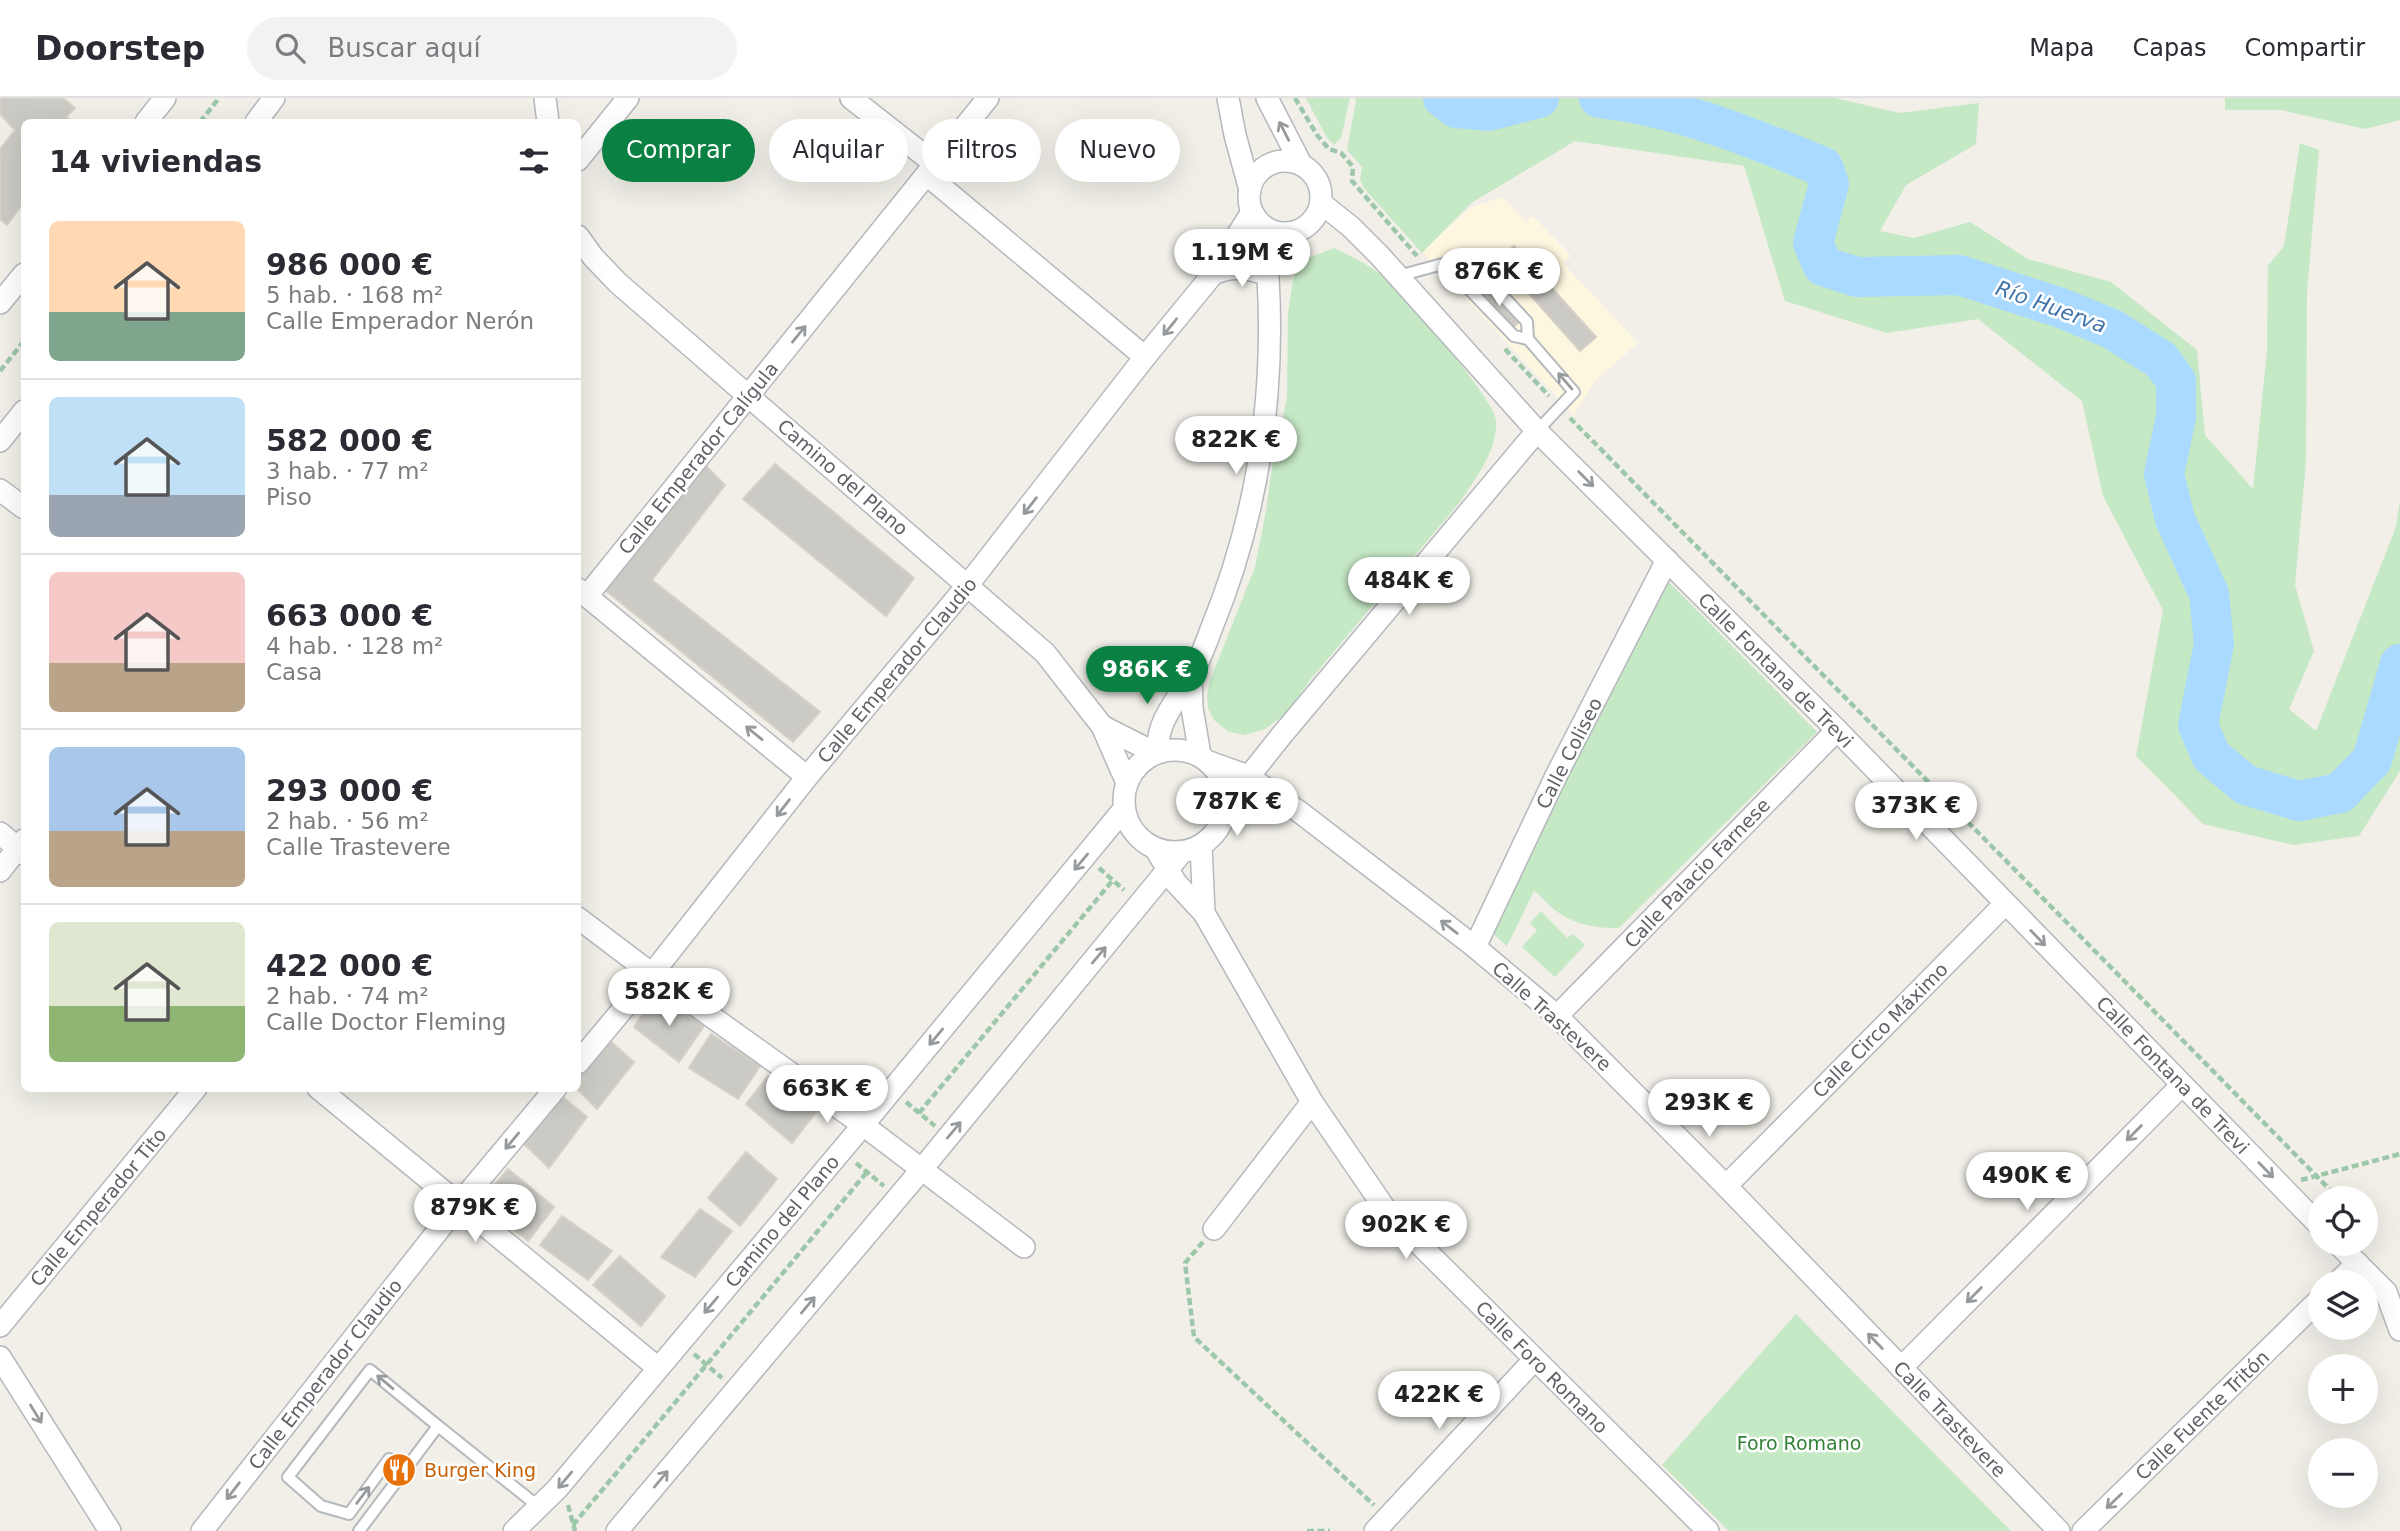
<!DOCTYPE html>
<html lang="es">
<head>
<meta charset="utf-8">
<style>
	body { margin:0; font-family:"DejaVu Sans",sans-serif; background:#f2f2f3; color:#2b2b33; height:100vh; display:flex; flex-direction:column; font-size:26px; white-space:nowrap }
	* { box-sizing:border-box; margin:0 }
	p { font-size:23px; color:#7c7c81 }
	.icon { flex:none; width:38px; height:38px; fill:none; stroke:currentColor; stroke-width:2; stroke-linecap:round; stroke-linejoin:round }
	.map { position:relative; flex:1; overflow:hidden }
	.sheet { position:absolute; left:21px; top:21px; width:560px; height:973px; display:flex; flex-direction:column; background:#fff; border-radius:10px; box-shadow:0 7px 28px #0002 }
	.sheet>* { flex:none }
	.banner { position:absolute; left:602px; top:21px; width:665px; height:63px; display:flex; gap:14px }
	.tools { position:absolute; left:2308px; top:1088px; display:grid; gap:14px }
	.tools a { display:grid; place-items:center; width:70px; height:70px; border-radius:50%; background:#fff; box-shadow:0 7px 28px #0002; font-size:35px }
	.price { position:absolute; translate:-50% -60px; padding:0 16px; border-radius:24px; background:#fff; color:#222; font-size:23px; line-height:46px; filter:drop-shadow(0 2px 4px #0008) }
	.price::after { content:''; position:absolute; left:50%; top:42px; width:21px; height:16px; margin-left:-10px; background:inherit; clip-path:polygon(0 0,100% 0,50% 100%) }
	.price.selected { background:#0b8043; color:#fff }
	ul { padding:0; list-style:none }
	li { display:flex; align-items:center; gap:21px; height:175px; padding:0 28px }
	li+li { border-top:2px solid #e1e1e2 }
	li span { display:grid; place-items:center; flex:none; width:196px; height:140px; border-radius:10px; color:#555 }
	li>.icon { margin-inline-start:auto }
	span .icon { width:84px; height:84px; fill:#fffc; stroke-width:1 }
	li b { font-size:30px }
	h2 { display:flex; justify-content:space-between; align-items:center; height:84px; padding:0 28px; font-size:30px }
	.tag { padding:0 24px; border-radius:32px; background:#fff; box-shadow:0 7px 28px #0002; font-size:24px; line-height:63px }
	.tag.selected { background:#0b8043; color:#fff }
	header { display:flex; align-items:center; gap:42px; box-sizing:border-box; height:98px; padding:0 35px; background:#fff; border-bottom:2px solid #e1e1e2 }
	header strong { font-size:33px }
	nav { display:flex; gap:38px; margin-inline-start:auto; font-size:24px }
	.search { width:490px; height:63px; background:#f2f2f3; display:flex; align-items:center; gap:18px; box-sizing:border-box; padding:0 24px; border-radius:38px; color:#7c7c81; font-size:26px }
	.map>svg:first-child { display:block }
	.commercial { fill:#fef7e0 }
	.green { fill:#c5e8c5 }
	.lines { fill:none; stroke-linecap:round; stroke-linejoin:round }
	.river { stroke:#aadaff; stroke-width:40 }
	.building { fill:#cccac5; stroke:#d6d1c6; stroke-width:2 }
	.lane-casing { stroke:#b5b8bc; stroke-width:14 }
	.street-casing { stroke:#b5b8bc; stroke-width:24 }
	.path { stroke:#9cc7a9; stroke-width:4.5; stroke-dasharray:7 3.5; stroke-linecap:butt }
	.lane { stroke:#fff; stroke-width:10 }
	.street { stroke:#fff; stroke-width:21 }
	.oneway { stroke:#979a9d }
	.labels { text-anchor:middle; stroke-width:5; stroke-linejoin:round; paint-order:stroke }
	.street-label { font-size:19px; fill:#5f6368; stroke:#fff }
	.park-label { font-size:19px; fill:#348238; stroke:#fff }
	.food-label { font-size:19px; fill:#c56008; stroke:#fff; text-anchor:start }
	.water-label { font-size:21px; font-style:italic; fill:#4174aa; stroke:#fff }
</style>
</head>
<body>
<header>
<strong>Doorstep</strong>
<div class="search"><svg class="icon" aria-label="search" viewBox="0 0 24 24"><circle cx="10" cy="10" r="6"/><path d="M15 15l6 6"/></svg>Buscar aquí</div>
<nav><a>Mapa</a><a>Capas</a><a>Compartir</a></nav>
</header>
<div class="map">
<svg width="2400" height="1433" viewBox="0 0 2400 1433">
	<rect width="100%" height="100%" fill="#f1efe8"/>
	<path class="commercial" d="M1503,99L1526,124L1533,118L1571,158L1563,165L1638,245L1596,282L1574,317L1422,153L1471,109Z"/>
	<g class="green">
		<path d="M1306,0H1350L1341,40L1334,47L1327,40Z"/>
		<path d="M1355,0H1835L1899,15L1979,5L1976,46L1906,87L1880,133L1914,140L1970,124L2028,161L2111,184L2197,252L2205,337L2253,391L2267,253L2268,168L2284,148L2300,45L2319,52L2307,195L2306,363L2295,487L2314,553L2289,611L2316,633L2396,429L2400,402V673L2359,738L2293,747L2203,726L2136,658L2163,512L2103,398L2082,303L1978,221L1887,235L1785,203L1744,68L1575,43L1471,105L1422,155L1363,89L1360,81L1362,69L1347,52L1356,3Z"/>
		<path d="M2225,0H2400V22L2365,31L2281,12H2225Z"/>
		<path d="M1334,150C1352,158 1374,170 1389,183C1408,201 1494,301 1496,322C1498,352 1476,380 1460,404L1310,582L1287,615L1265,631L1244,637L1229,634L1214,622L1208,610L1207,598L1209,585L1255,469L1266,413L1272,370L1287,300L1288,215L1293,182L1300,163Z"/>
		<path d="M1662,477L1817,634L1619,830C1598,831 1572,826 1555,812C1547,806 1542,798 1534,793L1507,848L1486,829Z"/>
		<path d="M1541,813L1567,840L1573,836L1585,847L1555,879L1522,849L1537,832L1530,825Z"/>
		<path d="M1796,1216L2011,1433H1729L1662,1367Z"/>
	</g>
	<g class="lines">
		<g class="river">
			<path d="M1443,0L1456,10L1489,13L1539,0"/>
			<path d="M1599,0C1678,9 1751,39 1823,69L1829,86L1813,145L1823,168L1857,179L1959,177L2061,210L2112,231L2161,262L2176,283V319L2164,376L2175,421L2209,496L2214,546L2198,627L2211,658L2246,687L2299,703L2340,695L2372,662L2400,566"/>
		</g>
	</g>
	<g class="building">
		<path d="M0,0H63L75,10L66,19L72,24H24V104L7,127L0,121V51L15,32L0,16Z"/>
		<path d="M1514,148L1596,239L1580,253L1499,162Z"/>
		<path d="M1493,184L1525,218L1506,236L1474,203Z"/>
		<path d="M703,365L725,387L652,482L820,614L793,644L604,491Z"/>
		<path d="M775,366L914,480L886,518L743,401Z"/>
		<path d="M656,897L704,928L679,964L634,929Z"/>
		<path d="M711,936L760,968L738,1001L689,970Z"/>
		<path d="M608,941L634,964L597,1011L576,990L578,978Z"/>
		<path d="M768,978L817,1013L792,1045L746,1006Z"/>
		<path d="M559,996L587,1019L549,1070L522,1044Z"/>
		<path d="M746,1054L777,1081L740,1128L708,1100Z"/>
		<path d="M508,1071L554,1109L528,1143L480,1104Z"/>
		<path d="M700,1111L732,1133L695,1179L661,1159Z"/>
		<path d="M562,1118L612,1153L588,1182L540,1147Z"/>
		<path d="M620,1158L665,1198L641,1228L593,1187Z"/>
	</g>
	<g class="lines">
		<g class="lane-casing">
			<g id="lane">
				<path d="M1439,167L1464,186L1514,238L1528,241"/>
				<path d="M1398,178L1454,163L1478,171L1527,224L1528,241L1574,294L1537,333"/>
				<path d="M409,1366L389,1361L349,1416L321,1408L288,1379L370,1272L438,1328"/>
				<path d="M359,1433L438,1328L539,1409"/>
			</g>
		</g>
		<g class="street-casing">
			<g id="street">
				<path d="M545,0L548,24"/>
				<path d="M851,0L935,66"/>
				<path d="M1228,0L1235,37L1250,92"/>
				<path d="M1267,0L1301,66"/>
				<path d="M146,24L165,0"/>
				<path d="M256,24L274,0"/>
				<path d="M578,62L628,0"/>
				<circle cx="1285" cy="99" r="36"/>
				<path d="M927,77L1145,259"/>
				<path d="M1321,105L1351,129L1380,158L1537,333L1837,632L2320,1128"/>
				<path d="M578,138L593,159L618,185L1045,555L1102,628L1127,685"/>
				<path d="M1213,176C1232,167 1249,170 1268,177"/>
				<path d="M0,205L24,176"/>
				<path d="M0,343L24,313"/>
				<path d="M0,392L24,410"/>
				<path d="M578,491L807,679"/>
				<path d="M587,498L988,0"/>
				<path d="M1191,578L1192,610L1200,657"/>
				<path d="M1102,628L1155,655"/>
				<circle cx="1175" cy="703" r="51"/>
				<path d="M1158,654C1156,623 1177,603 1191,578C1200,562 1206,545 1212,529C1258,417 1275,300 1268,179C1267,159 1259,137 1254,117"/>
				<path d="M1209,664L1248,678L1301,715L1475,849L1557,918L1726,1088L2059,1433"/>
				<path d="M1227,706L1281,638L1537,333"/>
				<path d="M0,735L24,756"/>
				<path d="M1201,747L1204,815"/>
				<path d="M1155,750L1176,785L1204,815L1312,1004L1388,1115L1708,1433"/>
				<path d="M0,773L24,742"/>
				<path d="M578,820L652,876L863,1027L1024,1149"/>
				<path d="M1475,849L1556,678L1667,462"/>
				<path d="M1557,918L1837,632"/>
				<path d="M578,965L652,876L807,679L967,488L1145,259L1213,176L1252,114"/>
				<path d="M318,990L658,1270"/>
				<path d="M1726,1088L2005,806"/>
				<path d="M1214,1131L1312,1004"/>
				<path d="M2338,1146L2386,1194L2400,1232"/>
				<path d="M2337,1185L2357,1165"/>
				<path d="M0,1228L196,990"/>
				<path d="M0,1259L110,1433"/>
				<path d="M1901,1270L2182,987"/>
				<path d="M202,1433L459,1106L556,990"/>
				<path d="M514,1433L557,1391L863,1027L1124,711"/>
				<path d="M617,1433L922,1071L1182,754"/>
				<path d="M1375,1433L1534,1262"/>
				<path d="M2083,1433L2320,1201"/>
			</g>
		</g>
		<g class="path">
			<path d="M1295,0L1317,37L1329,51L1341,55L1353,69L1352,83L1417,158"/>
			<path d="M200,24L219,0"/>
			<path d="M1505,251L1549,298"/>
			<path d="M0,273L24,243"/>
			<path d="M1570,320L2339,1101"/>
			<path d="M1099,770L1124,792"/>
			<path d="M906,1004L935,1028"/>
			<path d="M919,1015L1113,782"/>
			<path d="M856,1065L884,1088"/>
			<path d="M2301,1082L2400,1056"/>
			<path d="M1203,1144L1185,1165L1194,1239L1374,1407"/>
			<path d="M694,1256L722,1280"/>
			<path d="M568,1407L575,1433"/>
			<path d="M573,1427L867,1074"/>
			<path d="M1307,1433H1330"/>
		</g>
		<use href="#lane" class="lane"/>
		<use href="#street" class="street"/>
	</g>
	<defs><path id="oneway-shaft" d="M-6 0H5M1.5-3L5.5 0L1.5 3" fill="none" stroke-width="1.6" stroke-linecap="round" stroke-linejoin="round" transform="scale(1.75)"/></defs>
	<g class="oneway">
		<use href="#oneway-shaft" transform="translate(1284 33) rotate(-117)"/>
		<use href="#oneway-shaft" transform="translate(1170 229) rotate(129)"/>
		<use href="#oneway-shaft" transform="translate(799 236) rotate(-51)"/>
		<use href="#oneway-shaft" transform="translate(1565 283) rotate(-131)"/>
		<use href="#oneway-shaft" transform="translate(1586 381) rotate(45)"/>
		<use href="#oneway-shaft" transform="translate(1030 408) rotate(128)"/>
		<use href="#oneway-shaft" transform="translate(754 635) rotate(-141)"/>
		<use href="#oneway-shaft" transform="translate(783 710) rotate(128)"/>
		<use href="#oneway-shaft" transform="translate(1081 764) rotate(130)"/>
		<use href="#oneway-shaft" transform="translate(1449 829) rotate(-142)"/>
		<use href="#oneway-shaft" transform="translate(2038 840) rotate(46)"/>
		<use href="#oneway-shaft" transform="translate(1099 857) rotate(-50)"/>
		<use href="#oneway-shaft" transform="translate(936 939) rotate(130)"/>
		<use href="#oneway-shaft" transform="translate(954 1032) rotate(-50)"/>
		<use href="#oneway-shaft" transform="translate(2134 1035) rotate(135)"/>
		<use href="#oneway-shaft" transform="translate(512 1043) rotate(130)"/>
		<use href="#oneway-shaft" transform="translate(2266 1072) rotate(46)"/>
		<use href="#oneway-shaft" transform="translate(1974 1197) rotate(135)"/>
		<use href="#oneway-shaft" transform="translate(711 1207) rotate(130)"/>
		<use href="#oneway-shaft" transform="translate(808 1207) rotate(-50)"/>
		<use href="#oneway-shaft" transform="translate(1875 1243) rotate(-134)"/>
		<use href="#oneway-shaft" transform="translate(385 1284) rotate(-140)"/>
		<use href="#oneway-shaft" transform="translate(36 1316) rotate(58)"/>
		<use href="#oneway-shaft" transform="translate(661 1381) rotate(-50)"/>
		<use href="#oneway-shaft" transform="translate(565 1382) rotate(130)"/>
		<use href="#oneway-shaft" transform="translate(233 1393) rotate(128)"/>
		<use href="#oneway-shaft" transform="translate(363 1397) rotate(-53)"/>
		<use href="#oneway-shaft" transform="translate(2114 1403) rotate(136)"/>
	</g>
	<defs>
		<g id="restaurant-disc" transform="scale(1.75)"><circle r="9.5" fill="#e8710a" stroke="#fff"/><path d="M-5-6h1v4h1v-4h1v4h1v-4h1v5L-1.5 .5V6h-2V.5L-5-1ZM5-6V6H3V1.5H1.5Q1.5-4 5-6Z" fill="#fff"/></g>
	</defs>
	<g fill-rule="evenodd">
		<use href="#restaurant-disc" x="399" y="1372"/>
	</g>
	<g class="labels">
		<g class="street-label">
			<text transform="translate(698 360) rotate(-51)" y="7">Calle Emperador Calígula</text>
			<text transform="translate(843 379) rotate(41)" y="7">Camino del Plano</text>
			<text transform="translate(897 572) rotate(-50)" y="7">Calle Emperador Claudio</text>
			<text transform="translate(1776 572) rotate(45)" y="7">Calle Fontana de Trevi</text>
			<text transform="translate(1569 655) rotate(-63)" y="7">Calle Coliseo</text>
			<text transform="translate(1697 775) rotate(-46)" y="7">Calle Palacio Farnese</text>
			<text transform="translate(1552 918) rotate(42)" y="7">Calle Trastevere</text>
			<text transform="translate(1880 932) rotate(-45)" y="7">Calle Circo Máximo</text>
			<text transform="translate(2173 977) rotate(46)" y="7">Calle Fontana de Trevi</text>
			<text transform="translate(98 1109) rotate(-50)" y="7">Calle Emperador Tito</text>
			<text transform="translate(782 1123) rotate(-50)" y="7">Camino del Plano</text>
			<text transform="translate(1542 1269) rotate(45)" y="7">Calle Foro Romano</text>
			<text transform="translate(325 1276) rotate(-52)" y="7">Calle Emperador Claudio</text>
			<text transform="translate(2202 1317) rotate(-44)" y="7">Calle Fuente Tritón</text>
			<text transform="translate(1950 1321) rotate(46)" y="7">Calle Trastevere</text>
		</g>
		<g class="park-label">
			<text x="1799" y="1352">Foro Romano</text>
		</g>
		<g class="food-label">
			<text x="424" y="1379">Burger King</text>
		</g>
		<g class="water-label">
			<text transform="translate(2051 209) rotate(20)" y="7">Río Huerva</text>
		</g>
	</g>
</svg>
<div class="tools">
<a><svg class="icon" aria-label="locate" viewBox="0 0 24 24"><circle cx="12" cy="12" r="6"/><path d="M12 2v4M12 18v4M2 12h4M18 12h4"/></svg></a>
<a><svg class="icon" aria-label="layers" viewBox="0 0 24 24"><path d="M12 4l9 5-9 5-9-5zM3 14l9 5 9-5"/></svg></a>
<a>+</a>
<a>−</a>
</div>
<b class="price" style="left:1242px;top:191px">1.19M €</b>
<b class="price" style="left:1499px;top:210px">876K €</b>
<b class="price" style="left:1236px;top:378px">822K €</b>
<b class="price" style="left:1409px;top:519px">484K €</b>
<b class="price selected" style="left:1147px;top:608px">986K €</b>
<b class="price" style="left:1237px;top:740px">787K €</b>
<b class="price" style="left:1916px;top:744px">373K €</b>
<b class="price" style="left:669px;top:930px">582K €</b>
<b class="price" style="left:827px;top:1027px">663K €</b>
<b class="price" style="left:1709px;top:1041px">293K €</b>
<b class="price" style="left:2027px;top:1114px">490K €</b>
<b class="price" style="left:475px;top:1146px">879K €</b>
<b class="price" style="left:1406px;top:1163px">902K €</b>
<b class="price" style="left:1439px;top:1333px">422K €</b>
<div class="banner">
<a class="tag selected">Comprar</a>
<a class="tag">Alquilar</a>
<a class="tag">Filtros</a>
<a class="tag">Nuevo</a>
</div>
<section class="sheet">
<h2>14 viviendas<svg class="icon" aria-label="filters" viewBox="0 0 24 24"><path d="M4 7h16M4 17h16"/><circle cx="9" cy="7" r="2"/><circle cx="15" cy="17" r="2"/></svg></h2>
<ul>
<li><span style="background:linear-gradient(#ffd9b3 65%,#7fa58c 0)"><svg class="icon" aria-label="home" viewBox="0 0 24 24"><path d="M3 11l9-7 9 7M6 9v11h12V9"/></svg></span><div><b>986 000 €</b><p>5 hab. · 168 m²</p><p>Calle Emperador Nerón</p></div></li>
<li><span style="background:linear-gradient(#bfe0f5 70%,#9aa5b1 0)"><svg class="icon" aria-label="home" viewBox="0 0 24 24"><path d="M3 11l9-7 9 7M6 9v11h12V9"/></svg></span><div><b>582 000 €</b><p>3 hab. · 77 m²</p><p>Piso</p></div></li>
<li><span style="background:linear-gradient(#f6c9c9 65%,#b9a48a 0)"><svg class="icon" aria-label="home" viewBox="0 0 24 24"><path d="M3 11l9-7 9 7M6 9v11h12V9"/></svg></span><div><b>663 000 €</b><p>4 hab. · 128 m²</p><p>Casa</p></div></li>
<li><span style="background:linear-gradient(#a9c7e8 60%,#b9a48a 0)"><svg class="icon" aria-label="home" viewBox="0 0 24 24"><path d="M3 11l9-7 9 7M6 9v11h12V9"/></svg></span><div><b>293 000 €</b><p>2 hab. · 56 m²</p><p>Calle Trastevere</p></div></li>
<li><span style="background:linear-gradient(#dfe7d0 60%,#8fb573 0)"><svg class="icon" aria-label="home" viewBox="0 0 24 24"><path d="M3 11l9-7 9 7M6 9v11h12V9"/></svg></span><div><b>422 000 €</b><p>2 hab. · 74 m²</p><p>Calle Doctor Fleming</p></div></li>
</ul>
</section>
</div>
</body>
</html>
